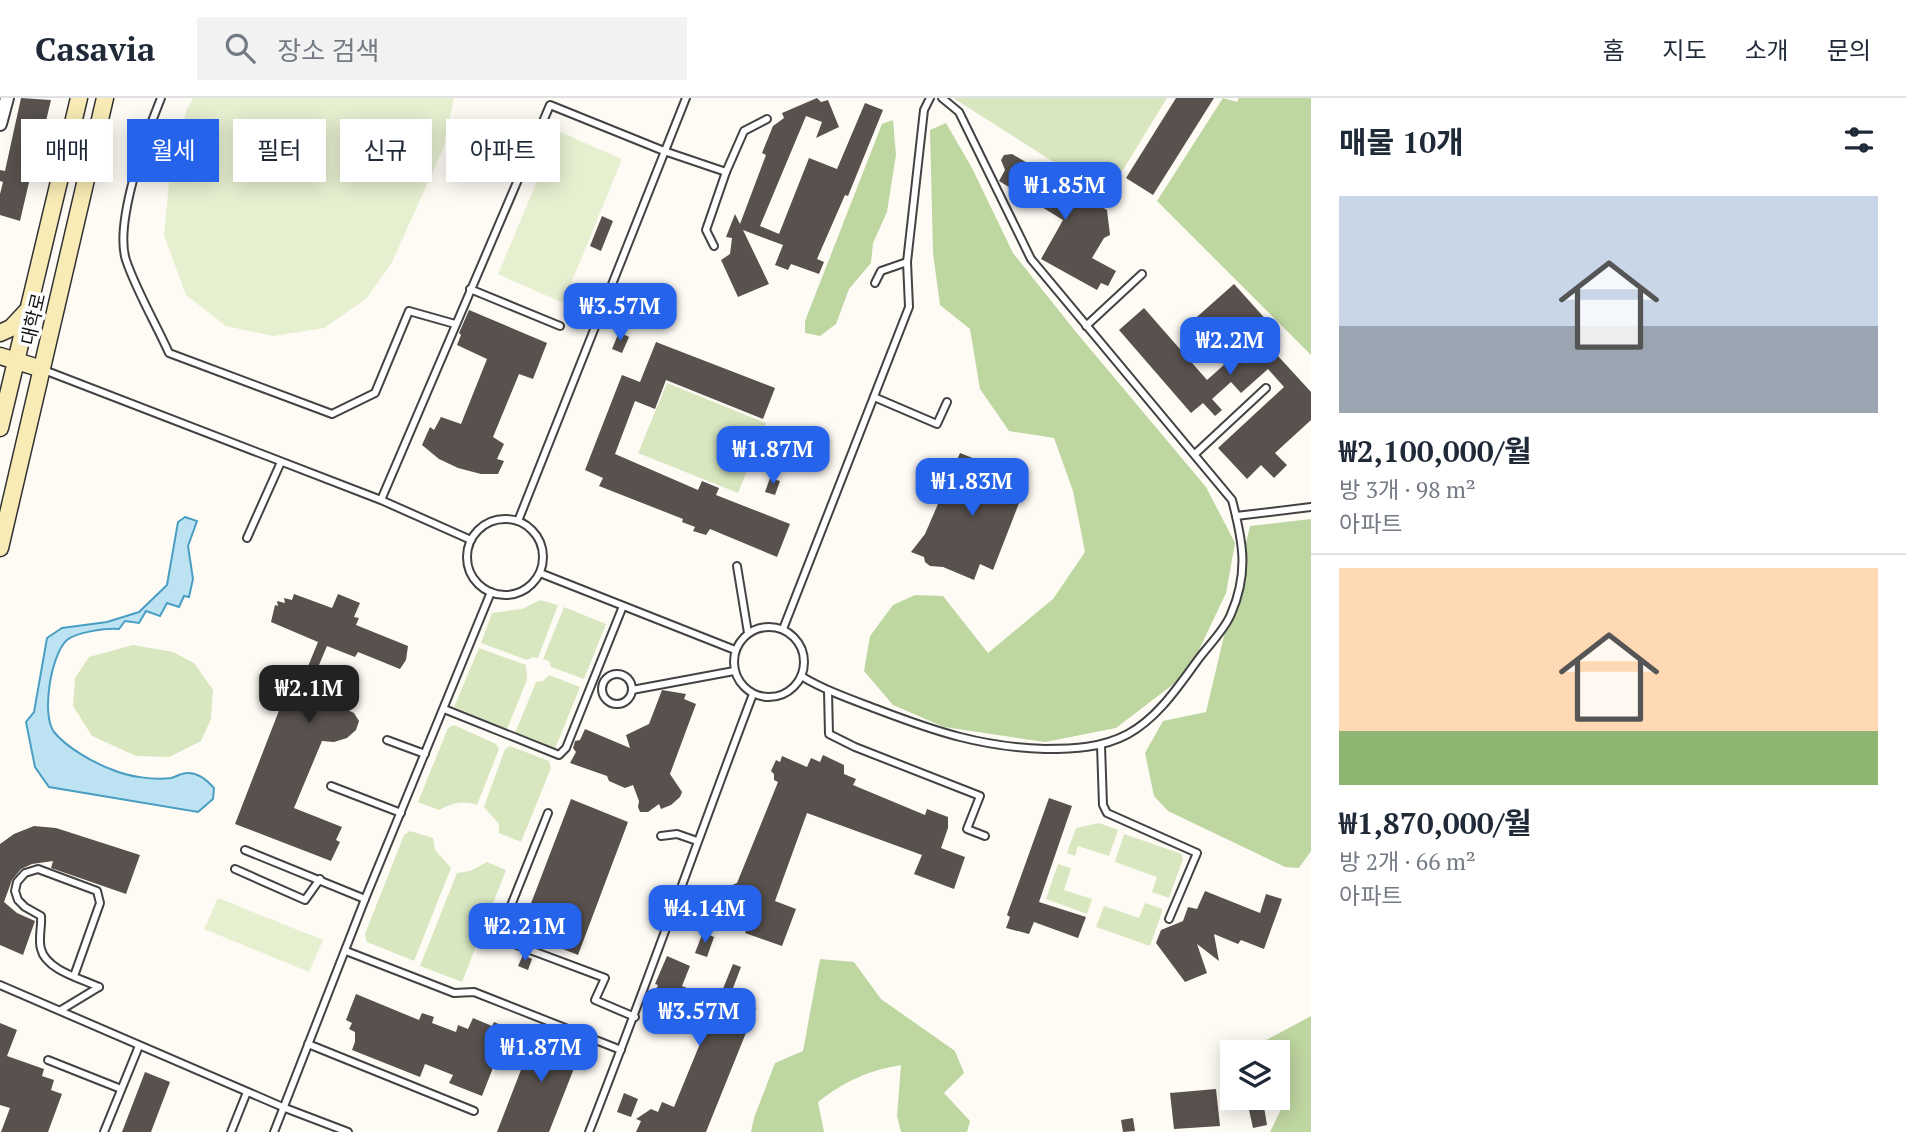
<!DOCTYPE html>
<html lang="ko">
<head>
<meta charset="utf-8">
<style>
	body { margin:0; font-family:"PT Serif","Noto Sans KR",serif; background:#f2f2f3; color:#1f2937; height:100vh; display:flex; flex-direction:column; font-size:26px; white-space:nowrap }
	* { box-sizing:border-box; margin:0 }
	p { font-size:23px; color:#747a83 }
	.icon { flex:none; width:38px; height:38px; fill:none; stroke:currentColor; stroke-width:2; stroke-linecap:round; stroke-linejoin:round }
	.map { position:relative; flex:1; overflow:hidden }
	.panel { display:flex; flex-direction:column; background:#fff; width:595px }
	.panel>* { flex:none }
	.guide { position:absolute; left:21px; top:21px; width:665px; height:63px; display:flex; gap:14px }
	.tools { position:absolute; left:1220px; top:942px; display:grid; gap:14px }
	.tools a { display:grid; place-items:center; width:70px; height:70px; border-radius:0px; background:#fff; box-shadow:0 4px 18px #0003; font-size:35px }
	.price { position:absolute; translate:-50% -60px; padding:0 16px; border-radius:14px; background:#2563eb; color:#fff; font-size:23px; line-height:46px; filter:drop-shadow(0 2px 4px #0008) }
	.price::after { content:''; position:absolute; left:50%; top:42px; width:21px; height:16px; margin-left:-10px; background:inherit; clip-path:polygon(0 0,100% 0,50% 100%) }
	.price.selected { background:#222; color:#fff }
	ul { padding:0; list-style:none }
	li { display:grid; align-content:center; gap:14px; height:371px; padding:0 28px }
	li+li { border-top:2px solid #e0e1e3 }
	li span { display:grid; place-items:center; height:217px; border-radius:0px; color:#555 }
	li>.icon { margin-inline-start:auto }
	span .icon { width:126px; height:126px; fill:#fffc; stroke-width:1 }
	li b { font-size:30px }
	h2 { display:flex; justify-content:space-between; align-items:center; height:84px; padding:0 28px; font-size:30px }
	.tag { padding:0 24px; border-radius:0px; background:#fff; box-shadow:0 4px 18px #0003; font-size:24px; line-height:63px }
	.tag.selected { background:#2563eb; color:#fff }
	header { display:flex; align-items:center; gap:42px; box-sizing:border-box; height:98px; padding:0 35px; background:#fff; border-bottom:2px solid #e0e1e3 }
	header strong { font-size:33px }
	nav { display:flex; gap:38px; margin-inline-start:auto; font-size:24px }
	.search { width:490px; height:63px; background:#f2f2f3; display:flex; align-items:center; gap:18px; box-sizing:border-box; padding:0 24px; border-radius:0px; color:#747a83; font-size:26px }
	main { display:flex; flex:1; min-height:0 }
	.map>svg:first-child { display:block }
	.green { fill:#d8e7c0 }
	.forest { fill:#bed6a0 }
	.pitch { fill:#e7efd1 }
	.water { fill:#bde3f2; stroke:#4a9ec3; stroke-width:2 }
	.building { fill:#58514d }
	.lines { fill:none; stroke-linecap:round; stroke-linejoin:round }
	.lane-casing { stroke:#434343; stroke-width:10 }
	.street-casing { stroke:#434343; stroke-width:16 }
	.secondary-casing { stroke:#323232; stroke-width:19 }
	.lane { stroke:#fff; stroke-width:6 }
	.street { stroke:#fff; stroke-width:12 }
	.secondary { stroke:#f8ebb5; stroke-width:16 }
	.labels { text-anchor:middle; stroke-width:7; stroke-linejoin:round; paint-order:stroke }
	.street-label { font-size:19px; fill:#101010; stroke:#fff }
</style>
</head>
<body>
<header>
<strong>Casavia</strong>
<div class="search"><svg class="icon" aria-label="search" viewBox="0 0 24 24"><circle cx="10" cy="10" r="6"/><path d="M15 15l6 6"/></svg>장소 검색</div>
<nav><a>홈</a><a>지도</a><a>소개</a><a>문의</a></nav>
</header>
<main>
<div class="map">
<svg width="1311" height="1034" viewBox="0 0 1311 1034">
	<rect width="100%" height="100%" fill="#fefbf5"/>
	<g class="green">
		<path d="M953,0H1167L1107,98Z"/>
		<path d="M667,285L766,325L738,395L638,355Z"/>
		<path d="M540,502L558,507L538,560L533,559L527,562L481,545L492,515L522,511Z"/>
		<path d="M564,509L606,526L584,581L551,569L549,563L543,561Z"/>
		<path d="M133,547L173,554L194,565L213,592L211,621L201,643L169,659L136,658L92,638L73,608L75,580L89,559Z"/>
		<path d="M479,550L526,567L527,582L507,631L454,609Z"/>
		<path d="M549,577L580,589L555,651L515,635L536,584L543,583Z"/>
		<path d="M454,627L496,646L499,651L477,707C462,702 453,705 439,712L418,704L448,630Z"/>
		<path d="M510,648L549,663L551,670L521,744L499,735V726L484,709L505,651Z"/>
		<path d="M1099,725L1118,732L1109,758L1078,748L1075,758L1067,755L1076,730Z"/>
		<path d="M410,733L433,740L435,752L451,770L414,863L367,844L365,836L404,737Z"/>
		<path d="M1124,736L1182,756L1183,761L1169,800L1152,794L1157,779L1115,764Z"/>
		<path d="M487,764L506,772L462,884L420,868L457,775L470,773Z"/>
		<path d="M1058,766L1071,770L1064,792L1092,801L1087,816L1046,801Z"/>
		<path d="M1145,805L1162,811V814L1150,848L1096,829L1104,808L1139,820Z"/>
	</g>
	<g class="forest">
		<path d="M1223,0L1237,4L1239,0H1311V257L1157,103Z"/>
		<path d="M893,22L896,57L887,114L873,145L871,165L849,191L836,226L820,238L805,235V223L882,26Z"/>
		<path d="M946,25L972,70L1013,155L1076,234L1206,389L1235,445L1226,495L1188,575L1116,630L1045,644L944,629L893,607L864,573L870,538L893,507L915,497L943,498L988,555L1053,501L1085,454L1073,393L1054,340L1009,333L980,291L970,231L940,207L933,155L930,32Z"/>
		<path d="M1311,421V753L1299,770L1285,769L1168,713L1154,698L1145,655L1163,623L1206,614L1250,428Z"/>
		<path d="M820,861L854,864L881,901L955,953L964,975L944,995L970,1023L967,1034H901L897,1018L901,967C867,973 845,983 818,1004L824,1034H751L754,1020L775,965L803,953Z"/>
		<path d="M1311,918V1034H1270L1287,999L1278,993V954H1244Z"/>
	</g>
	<g class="pitch">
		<path d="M193,0H454L443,51L392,164L366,201L324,230L273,238L226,228L186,197L164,137L170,74L186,13Z"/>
		<path d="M558,33L622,61L563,205L498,176Z"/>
		<path d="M218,800L323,842L309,874L204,831Z"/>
	</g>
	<path class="water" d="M185,419L197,423L188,448L193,481L189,499L184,498L179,509L167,505L160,518L146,513L139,525L125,523L119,531C106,530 77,534 67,542C51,556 41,617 54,634C67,650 94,665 113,672C129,679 154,682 171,680C176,679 181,675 187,675C198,674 207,682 214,690L213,701L198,714L49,689L35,669L26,624L34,614L47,540L62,530L107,524L139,514L167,487L178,424Z"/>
	<g class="building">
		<path d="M21,0L51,2L46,23L39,21L28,65L33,67L20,123L0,117V96L3,84L0,83V72L5,73Z"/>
		<path d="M817,0L821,4L828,2L839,29L816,40L822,24L806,18L760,128L779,136L809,60L837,71L865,5L883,12L848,98L845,97L817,161L824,164L819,176L791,166L788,172L775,167L783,147L743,132L769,186L738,199L721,162L730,156L732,140L726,139L735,116L740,126L766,57L762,55L773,28L784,20L782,15Z"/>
		<path d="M1176,0H1214L1153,97L1126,80Z"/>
		<path d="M1012,56L1107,112L1110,137L1104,140L1092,160L1116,173L1108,188L1101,185L1097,192L1041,161L1063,122L999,83L1005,72L1001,62L1004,57Z"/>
		<path d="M602,118L613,123L601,153L590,148Z"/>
		<path d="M1234,186L1270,226L1258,236L1311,294V322L1275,355L1287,367L1274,380L1261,367L1247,381L1218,350L1284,289L1268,271L1241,295L1231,284L1212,301L1222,312L1215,318L1203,305L1191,315L1119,232L1144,210L1207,282L1225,266L1189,226Z"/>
		<path d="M469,212L547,245L533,281L519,276L493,339L504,346L497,361L504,363L498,376H481L458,370L439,361L422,347L430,329L434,332L441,319L461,326L487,261L457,247L461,237L459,235Z"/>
		<path d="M619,234L629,239L622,255L612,251Z"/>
		<path d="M656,244L775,290L763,321L666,282L655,311L635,303L615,356L698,392L702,383L719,390L716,397L790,426L777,459L710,431L706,437L693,433L695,429L682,424L683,421L599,388L603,380L585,372L622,277L640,284Z"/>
		<path d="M960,355L1028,382L993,472L980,466L974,482L943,469L930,468L925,464L924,459L911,454L925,436Z"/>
		<path d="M770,380L780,383L775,397L765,394Z"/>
		<path d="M294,496L332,510L338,496L360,505L354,519L359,520L356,527L408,548L406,562L400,571L358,554L355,559L327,548L311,586L338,596L335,606L354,615L359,623L356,632L347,640L334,644L322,643L294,710L342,729L336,742L340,744L331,763L235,726L292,579L302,583L318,544L271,524L275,507L278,508L277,503L285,505L284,500L292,502Z"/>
		<path d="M662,592L686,596L684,601L696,606L670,676L682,694L680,699L671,707L661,711L659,706L648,714H640L638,709L639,703L633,687L625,690L609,683L607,678L570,665L576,654L573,650L575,643L580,642L585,631L630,650L626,637L649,626Z"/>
		<path d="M823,657L844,667V676L856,681L853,687L925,717L927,711L948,719V730L941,750L965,759L954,791L914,776L922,757L807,715L775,803L796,811L782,848L745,835L747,830L726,823L729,815L722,812L730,788L737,785L778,684L774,682V676L771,673L776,662L780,664L782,658L807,669L811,660L820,664Z"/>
		<path d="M1049,700L1072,708L1039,804L1086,819L1078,840L1034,824L1029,836L1006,830L1010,819L1007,817Z"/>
		<path d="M571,701L628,724L578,857L520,834Z"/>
		<path d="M34,728L56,730L140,757L126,796L51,770L53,763L32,766L21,771L12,782L4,804L17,815L35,823L23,857L0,847V746L14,736Z"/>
		<path d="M1205,793L1260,815L1266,796L1282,801L1264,851L1241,842L1238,846L1214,836L1219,863L1197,846L1207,875L1185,884L1156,845L1161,832L1183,823L1188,809L1197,811Z"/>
		<path d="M703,834L714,839L707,859L695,855Z"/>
		<path d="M523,857L532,861L528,872L518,868Z"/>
		<path d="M667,858L690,868L682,888L718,903L733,866L741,869L730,898L756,910L706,1034H636L641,1023L636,1021L651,1011L658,1014L662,1004L674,1009L706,931L653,910L651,903L658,887L655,886Z"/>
		<path d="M356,896L419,922L422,915L434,919L432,925L456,934L458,927L468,931L473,920L492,928L494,924L508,930L506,936L510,938L505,950L501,949L482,998L449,985L453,977L425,966L420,979L352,952L355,944V934L349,931L352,925L346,922Z"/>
		<path d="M0,925L17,932L7,958L44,971L42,978L54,982L51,992L62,996L48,1034H1L10,1010L0,1007Z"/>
		<path d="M555,932L574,942L580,955L549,1034H497L534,938Z"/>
		<path d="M145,974L170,984L151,1034H122Z"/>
		<path d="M1216,991L1220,1028L1174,1031L1170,995Z"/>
		<path d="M624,995L638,1001L631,1019L617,1014Z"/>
		<path d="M1264,1009L1267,1027L1253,1030L1249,1012Z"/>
		<path d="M1133,1020L1135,1033L1123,1034L1121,1022Z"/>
	</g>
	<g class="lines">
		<g class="lane-casing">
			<g id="lane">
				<path d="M161,0C146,37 114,125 126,162C136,192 156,226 169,255L332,316L375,295L409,213L455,226"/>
				<path d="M726,74L744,33L767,21"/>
				<path d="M875,185L881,173L907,164"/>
				<path d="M470,191L560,228"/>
				<path d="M1086,228L1142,176"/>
				<path d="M44,272L381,402L471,442"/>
				<path d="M874,299L937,326L947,304"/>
				<path d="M1195,356L1266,290"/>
				<path d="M381,402L550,7L664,53L726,74L706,132L714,148"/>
				<path d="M1236,418L1311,409"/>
				<circle cx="505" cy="459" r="38"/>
				<path d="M518,423L686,0"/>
				<path d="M247,440L281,364"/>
				<path d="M737,468L748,535"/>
				<path d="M540,475L735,552"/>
				<circle cx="769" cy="564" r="35"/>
				<path d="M783,531L909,209L907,164L924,12L930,0"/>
				<circle cx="617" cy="591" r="15"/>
				<path d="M801,578C826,593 853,602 879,612C937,634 982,649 1045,651C1073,651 1102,650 1128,636C1159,619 1179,587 1200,559C1210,546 1225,531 1231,516C1249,474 1243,444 1232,402L1031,161L959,14L942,0"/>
				<path d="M632,592L734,573"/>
				<path d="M828,593L829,636L855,649L980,698L967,731L985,738"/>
				<path d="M444,611L559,657L566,650L623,508"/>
				<path d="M387,642L425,656"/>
				<path d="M1101,647L1103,707L1107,715L1197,755L1169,821"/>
				<path d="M331,688L401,715"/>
				<path d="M548,715L498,840L605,880L595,902L635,919"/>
				<path d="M661,738L677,736L697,743"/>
				<path d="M245,752L365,801"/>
				<path d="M235,771L305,802L320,781"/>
				<path d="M346,853L454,895L474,894L621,952"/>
				<path d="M74,878L100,805L97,793L38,771L25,775L17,784L15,793L18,802L25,809L41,818C42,828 38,841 41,851C46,872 82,881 99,889"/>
				<path d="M0,887L285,1010L348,1034"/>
				<path d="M61,912L99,889"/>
				<path d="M308,946L474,1013"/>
				<path d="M48,962L121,991"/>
				<path d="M104,1034L139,948"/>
				<path d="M231,1034L247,994"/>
				<path d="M274,1034L365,801L491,494"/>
				<path d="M589,1034C646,889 698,741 753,596"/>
			</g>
		</g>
		<g class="street-casing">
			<path id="street" d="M0,26L7,0"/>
		</g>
		<g class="secondary-casing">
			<g id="secondary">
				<path d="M0,235L11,230L26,214"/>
				<path d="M0,258L42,271"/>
				<path d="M0,330L79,0"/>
				<path d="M0,450L105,0"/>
			</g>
		</g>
		<use href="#lane" class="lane"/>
		<use href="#street" class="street"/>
		<use href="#secondary" class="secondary"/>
	</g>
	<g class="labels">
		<g class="street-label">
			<text transform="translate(33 221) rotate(-77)" y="7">대학로</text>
		</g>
	</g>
</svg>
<div class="tools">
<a><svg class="icon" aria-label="layers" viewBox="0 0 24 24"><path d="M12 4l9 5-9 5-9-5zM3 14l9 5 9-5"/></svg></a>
</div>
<b class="price" style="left:1065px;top:124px">₩1.85M</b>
<b class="price" style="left:620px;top:245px">₩3.57M</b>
<b class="price" style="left:1230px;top:279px">₩2.2M</b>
<b class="price" style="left:773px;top:388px">₩1.87M</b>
<b class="price" style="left:972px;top:420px">₩1.83M</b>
<b class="price selected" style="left:309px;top:627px">₩2.1M</b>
<b class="price" style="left:705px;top:847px">₩4.14M</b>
<b class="price" style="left:525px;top:865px">₩2.21M</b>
<b class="price" style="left:699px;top:950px">₩3.57M</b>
<b class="price" style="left:541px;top:986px">₩1.87M</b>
<div class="guide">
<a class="tag">매매</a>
<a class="tag selected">월세</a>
<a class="tag">필터</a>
<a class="tag">신규</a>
<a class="tag">아파트</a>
</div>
</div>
<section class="panel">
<h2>매물 10개<svg class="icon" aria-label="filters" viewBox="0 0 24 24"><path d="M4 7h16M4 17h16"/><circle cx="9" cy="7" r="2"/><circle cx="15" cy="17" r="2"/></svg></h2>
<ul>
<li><span style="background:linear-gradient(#c9d6e8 60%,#9aa5b1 0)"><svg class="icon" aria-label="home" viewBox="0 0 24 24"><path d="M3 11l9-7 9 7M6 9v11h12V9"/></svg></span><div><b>₩2,100,000/월</b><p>방 3개 · 98 m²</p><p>아파트</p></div></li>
<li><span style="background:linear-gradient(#ffd9b3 75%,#8fb573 0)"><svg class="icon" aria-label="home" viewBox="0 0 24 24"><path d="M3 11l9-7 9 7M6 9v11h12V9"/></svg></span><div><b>₩1,870,000/월</b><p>방 2개 · 66 m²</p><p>아파트</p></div></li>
</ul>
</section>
</main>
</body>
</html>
